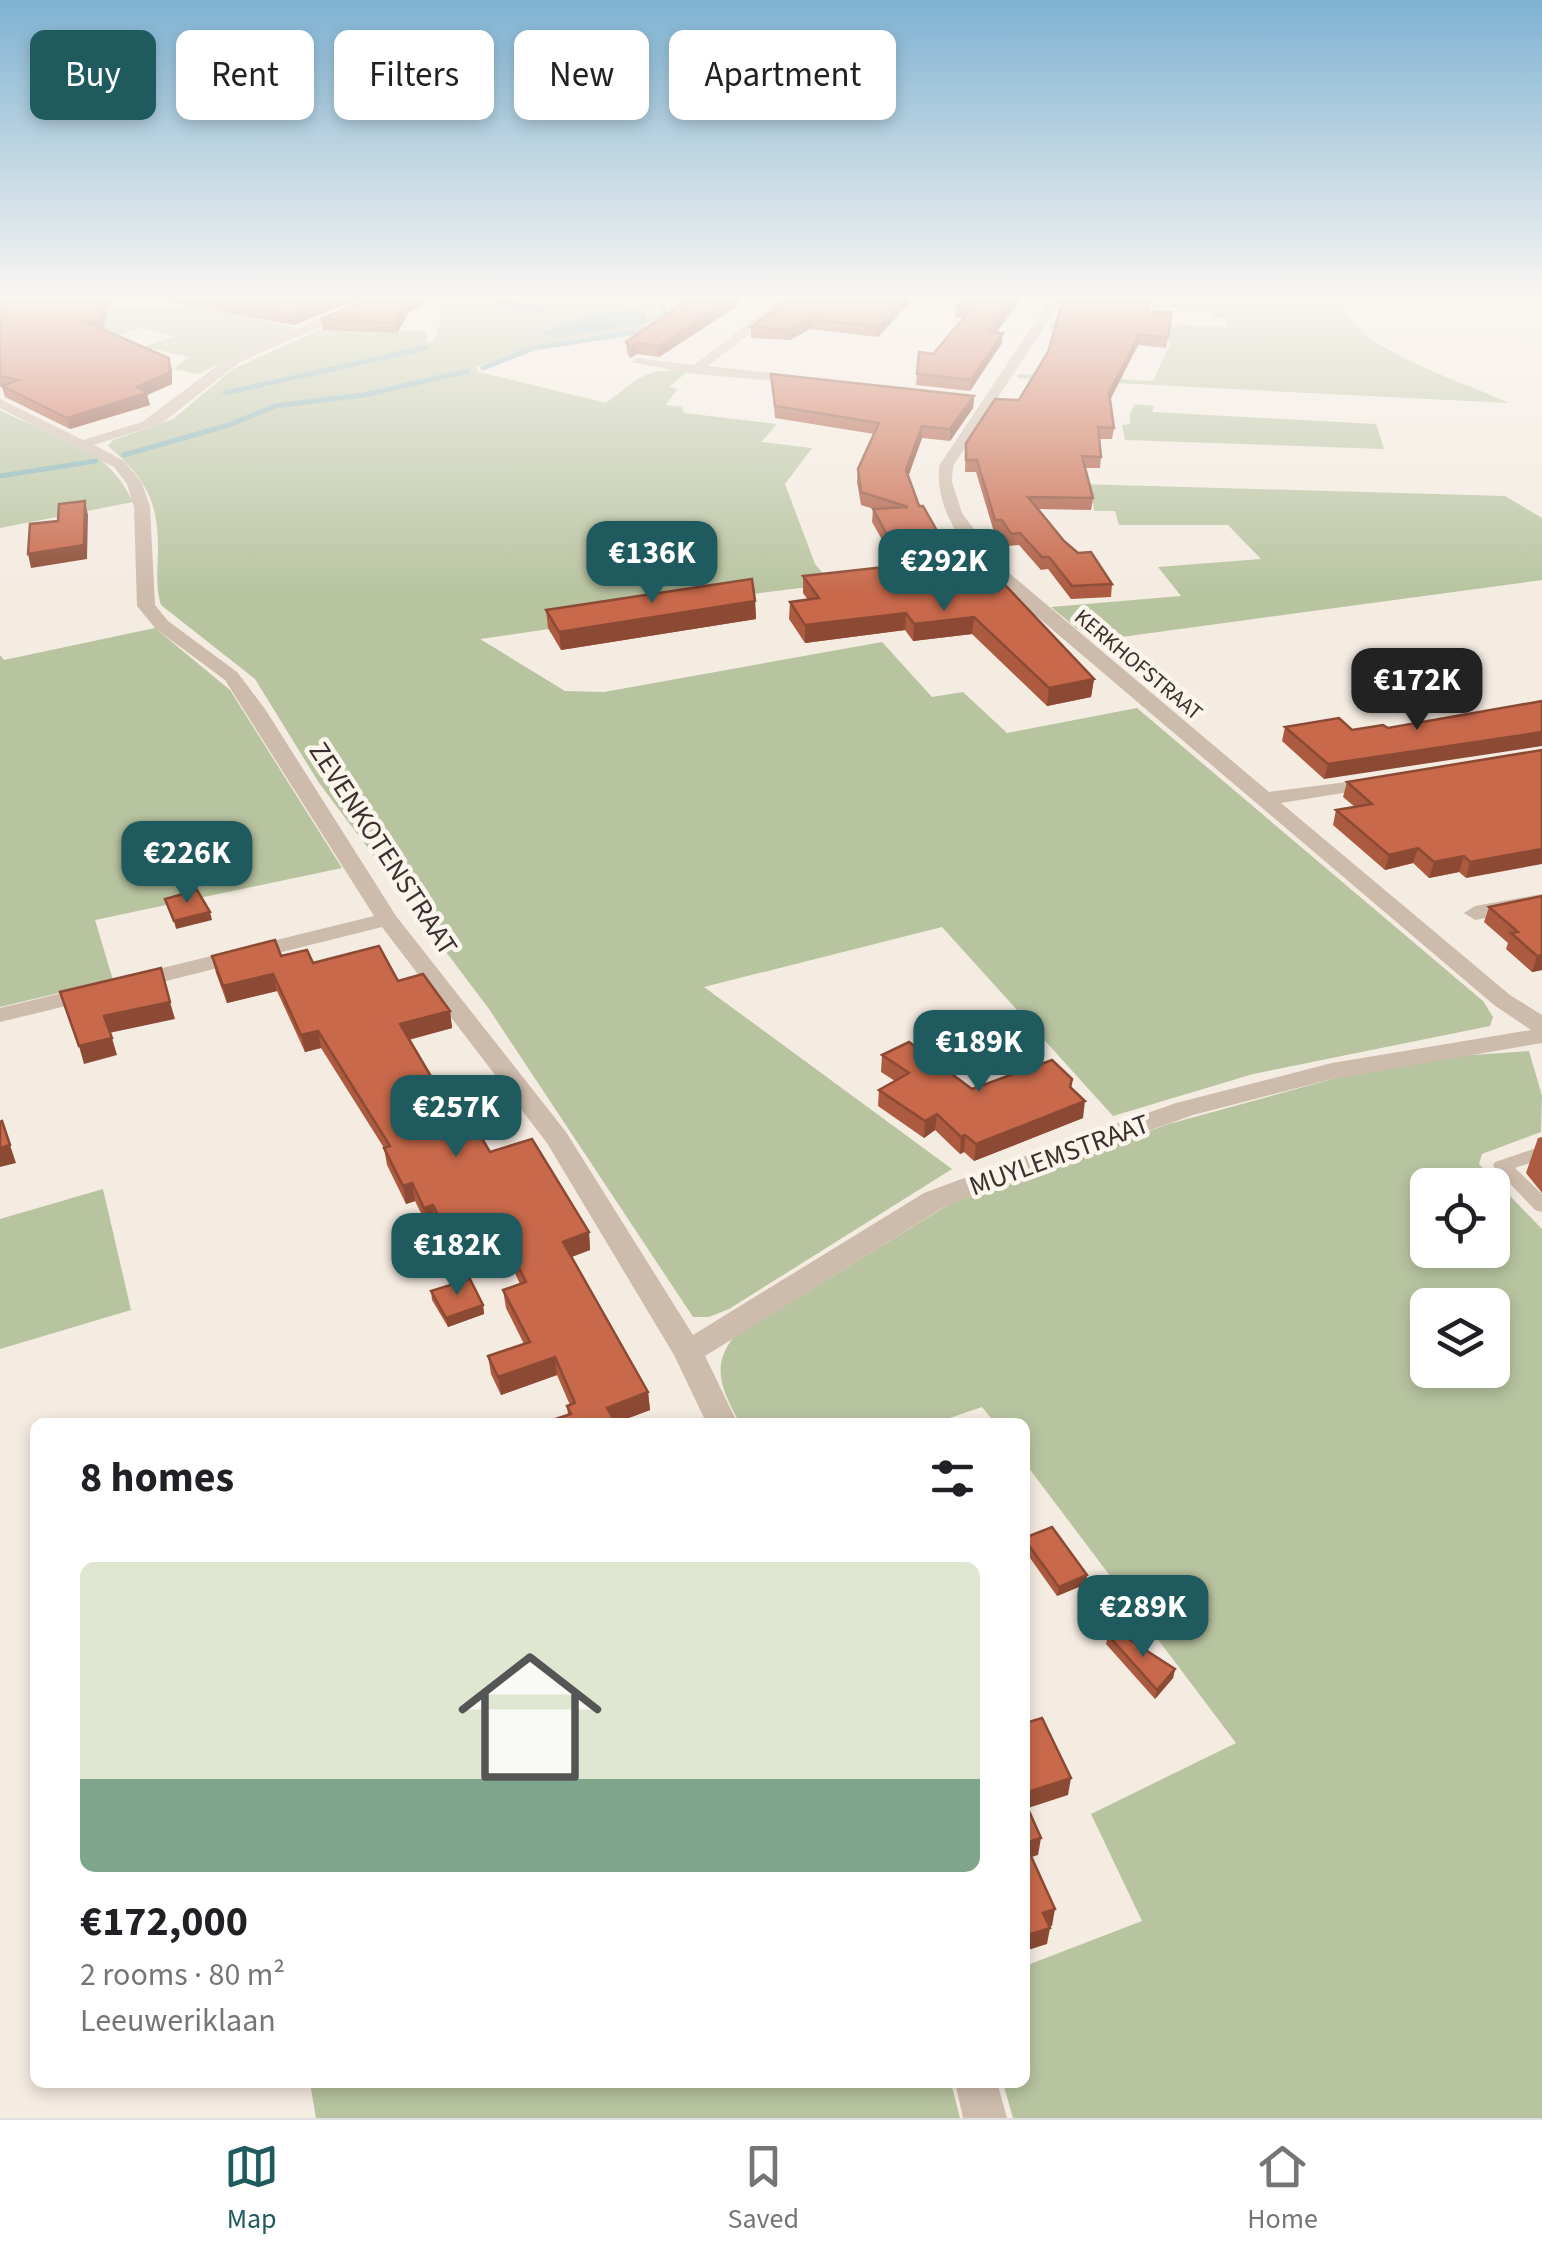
<!DOCTYPE html>
<html lang="en">
<head>
<meta charset="utf-8">
<style>
	body { margin:0; font-family:"Source Sans 3",sans-serif; background:#f6f6f6; color:#202124; height:100vh; display:flex; flex-direction:column; font-size:38px; white-space:nowrap }
	* { box-sizing:border-box; margin:0 }
	p { font-size:32px; color:#757577 }
	.icon { flex:none; width:55px; height:55px; fill:none; stroke:currentColor; stroke-width:2; stroke-linecap:round; stroke-linejoin:round }
	.map { position:relative; flex:1; overflow:hidden }
	.panel { position:absolute; left:30px; top:1418px; width:1000px; height:670px; display:flex; flex-direction:column; background:#fff; border-radius:15px; box-shadow:0 5px 15px #0003 }
	.panel>* { flex:none }
	.top-card { position:absolute; left:30px; top:30px; width:1000px; height:90px; display:flex; gap:20px }
	.tools { position:absolute; left:1410px; top:1168px; display:grid; gap:20px }
	.tools a { display:grid; place-items:center; width:100px; height:100px; border-radius:15px; background:#fff; box-shadow:0 5px 15px #0003; font-size:50px }
	.price { position:absolute; translate:-50% -85px; padding:0 22px; border-radius:20px; background:#1f5a5e; color:#fff; font-size:32px; line-height:65px; filter:drop-shadow(0 2px 5px #0008) }
	.price::after { content:''; position:absolute; left:50%; top:60px; width:30px; height:22px; margin-left:-15px; background:inherit; clip-path:polygon(0 0,100% 0,50% 100%) }
	.price.selected { background:#222; color:#fff }
	ul { padding:0; list-style:none }
	li { display:grid; align-content:center; gap:20px; height:530px; padding:0 50px }
	li span { display:grid; place-items:center; height:310px; border-radius:15px; color:#555 }
	li>.icon { margin-inline-start:auto }
	span .icon { width:180px; height:180px; fill:#fffc; stroke-width:1 }
	li b { font-size:42px }
	h2 { display:flex; justify-content:space-between; align-items:center; height:120px; padding:0 50px; font-size:42px }
	.tag { padding:0 35px; border-radius:15px; background:#fff; box-shadow:0 5px 15px #0003; font-size:35px; line-height:90px }
	.tag.selected { background:#1f5a5e; color:#fff }
	.dock { display:flex; justify-content:space-around; align-items:center; height:140px; border-top:2px solid #e0e0e0; background:#fff; font-size:28px; color:#757577 }
	.dock a { display:grid; justify-items:center; gap:5px }
	.dock .selected { color:#1f5a5e }
	.map>svg:first-child { display:block }
	.green { fill:#b8c4a0; fill-rule:evenodd }
	.water { fill:#7fb0b2 }
	.lines { fill:none; stroke-linecap:round; stroke-linejoin:round }
	.stream { stroke:#7fb0b2; stroke-width:5 }
	.lane { fill:#cdbbac; fill-rule:evenodd }
	.street { fill:#cdbbac; fill-rule:evenodd }
	.wall { fill:#ac5a40 }
	.shaded-wall { fill:#8c4a34 }
	.building { fill:#c8694b; stroke:#8c4a34; stroke-width:2.5 }
	.labels { text-anchor:middle; stroke-width:9; stroke-linejoin:round; paint-order:stroke }
	.far-street-label { font-size:22px; fill:#3b302b; stroke:#fbf5ee }
	.street-label { font-size:28px; fill:#3b302b; stroke:#fbf5ee }
</style>
</head>
<body>
<div class="map">
<svg width="1542" height="2118" viewBox="0 0 1542 2118">
	<rect width="100%" height="100%" fill="#f4ebe1"/>
	<g class="green">
		<path d="M441,297H657L659,308L587,316L542,333L649,319V315L661,312L662,320L650,329L548,343L476,367L479,372L606,403C637,380 646,366 687,372L669,387L678,389L665,405L682,407L684,413L777,424L761,442L812,448L785,484L815,564L832,584L719,598L618,619L480,639L565,691L604,692L882,642L932,697L963,692L1007,733L1137,708L1483,1001L1493,1017L1490,1026L1253,1074L1113,1116L942,927L704,987L952,1169L729,1309L709,1317H693L489,1009L319,783L255,679L161,605C155,586 158,569 158,549C158,499 145,478 108,446L113,440L173,419L233,369L319,330L427,331V343L434,341L440,322Z"/>
		<path d="M1064,297H1341C1347,349 1463,380 1508,403L1017,378L1019,374L1153,381L1171,342L1048,329L1056,318L1227,327L1226,318L1212,317L1211,310L1059,302Z"/>
		<path d="M62,304L199,306L295,328L198,374L173,369L189,357L153,349L100,366L94,363L176,336L138,328L69,354Z"/>
		<path d="M1135,404L1154,406L1152,412L1376,424L1384,449L1125,440L1122,425L1130,424V413Z"/>
		<path d="M0,410C55,439 105,442 133,502L0,528Z"/>
		<path d="M1080,484L1505,496L1542,518V580L1092,641L1051,607L1181,596L1158,567L1261,559L1228,525H1119L1115,511H1094L1093,503H1083Z"/>
		<path d="M155,628L230,690L342,868L95,920L113,980L0,1007V655L4,660Z"/>
		<path d="M1529,1051L1542,1096L1541,1132L1482,1154L1479,1164L1542,1229V2118H1013L1003,2083L1025,2082V1966L1142,1921L1091,1814L1236,1743L1025,1463V1422H994L982,1407L938,1422H739C723,1391 710,1368 733,1338L951,1203L1169,1124L1336,1078L1458,1056ZM1428,1185H1492V1250H1428ZM1428,1305H1492V1370H1428Z"/>
		<path d="M103,1189L131,1310L0,1349V1219Z"/>
		<path d="M310,2083H951L960,2118H316Z"/>
	</g>
	<path class="water" d="M632,310L646,311L647,323L556,338L541,333L587,316Z"/>
	<g class="lines">
		<g class="stream">
			<path d="M496,297L504,303L544,309L542,312"/>
			<path d="M661,297L666,322"/>
			<path d="M483,368L534,348L650,330"/>
			<path d="M225,393L425,348"/>
			<path d="M124,455L229,425L275,406L364,395L468,371"/>
			<path d="M0,476L96,461"/>
		</g>
		<path class="lane" d="M1542,1146V1159L1515,1168L1542,1194V1212L1535,1210L1493,1166L1495,1162Z"/>
		<g class="street">
			<path d="M373,297H388L240,362L162,423L94,445L124,461L142,483L150,507L155,605L168,621L237,672L265,709L396,916L566,1132L693,1335L924,1193L997,1166L1176,1103L1332,1063L1531,1030L1494,1005L1001,586C969,553 935,515 939,466L1052,297H1064L953,466L952,482L962,513L1002,567L1269,792L1387,777V785L1380,787L1281,803L1510,995L1542,1015V1043L1332,1079L1193,1115L1017,1178L944,1207L705,1356L737,1422H706L674,1355L547,1143L382,927L130,990L118,983L122,978L374,916L225,680L156,629L137,606L134,507L127,484L114,467L0,408V399L83,440L142,422L230,356Z"/>
			<path d="M783,297L793,300L708,366L805,377L812,381L810,384L695,374L631,362L637,358L694,365Z"/>
			<path d="M1542,894V908L1475,920L1464,913L1475,906Z"/>
			<path d="M91,986L99,988L103,993L99,998L0,1022V1008Z"/>
			<path d="M955,2082H997L1007,2118H963Z"/>
		</g>
	</g>
	<g class="wall">
		<path d="M0,297H111L103,330L172,369V384L147,395L150,405L70,429L5,397L2,387L0,386Z"/>
		<path d="M142,297H364L294,325Z"/>
		<path d="M692,297H739V305L659,357L637,354L630,358L627,353L626,342Z"/>
		<path d="M791,297H910L909,303L878,337L810,329L790,340L751,338V327Z"/>
		<path d="M1022,297L996,333L1002,343L970,391L916,385L919,352L933,354L963,318L955,317L956,307Z"/>
		<path d="M424,305L409,312L397,333L323,330L321,319Z"/>
		<path d="M1149,311L1172,312L1166,348L1138,345L1110,400L1114,428L1112,439H1099L1101,457L1100,468H1085L1093,498L1091,510L1038,509L1064,541L1112,584L1111,597L1071,599L1048,569L1041,570L1019,545L1009,546L1001,532H994L976,472H965L966,443L1019,400Z"/>
		<path d="M771,374L974,396L973,408L950,441L922,438L908,476L919,506L944,543V556L893,559L872,522L873,509H874L861,505L857,482L858,469L874,434L775,418Z"/>
		<path d="M963,574L1094,679L1091,697L1047,706L972,634L913,641L905,630L805,643L789,619L790,602L808,600L803,593V576L914,593L962,585Z"/>
		<path d="M755,601L756,619L561,650L548,628L546,610Z"/>
		<path d="M1285,727L1352,730L1324,779L1282,741Z"/>
		<path d="M1542,750L1466,878L1459,872L1429,878L1413,863L1385,870L1333,825L1336,810L1355,807L1343,797L1347,782Z"/>
		<path d="M1542,896V970L1532,972L1506,949L1508,943L1484,922L1489,907Z"/>
		<path d="M212,956H281L398,981L450,1011L452,1028L409,1040L449,1107L490,1152L589,1232L590,1250L572,1257L648,1392L650,1410L618,1422H546L568,1415L567,1406L570,1405L557,1375L501,1395L491,1374L488,1356L524,1344L506,1308L503,1290L520,1284L503,1247L480,1256L468,1234L446,1242L436,1223L427,1225L415,1201L406,1204L387,1165L384,1148L321,1048L305,1052L277,991L227,1003L216,973Z"/>
		<path d="M882,1055L972,1089L1072,1079L1071,1089L1083,1118L974,1161L964,1152L960,1154L935,1130L924,1138L878,1106L879,1090L895,1081L881,1072Z"/>
		<path d="M1542,1137V1193L1526,1173L1538,1138Z"/>
		<path d="M431,1291L483,1305L484,1314L448,1327L432,1300Z"/>
		<path d="M1025,1533L1027,1537L1087,1575L1086,1584L1057,1596L1025,1551Z"/>
		<path d="M1108,1635L1175,1669L1173,1678L1155,1699L1106,1644Z"/>
	</g>
	<g class="shaded-wall">
		<path d="M107,297H111L102,333L100,322Z"/>
		<path d="M338,297H364L294,325L293,315Z"/>
		<path d="M418,297H423L424,305L409,312L397,333L395,323L408,301Z"/>
		<path d="M736,297H739V305L659,357V346Z"/>
		<path d="M907,297H910L909,303L878,337V327Z"/>
		<path d="M1016,297H1022L989,342L990,332Z"/>
		<path d="M810,319V329L790,340V330Z"/>
		<path d="M1003,333L1002,343L970,391L971,380Z"/>
		<path d="M1139,335L1138,345L1108,404L1109,393Z"/>
		<path d="M637,343V354L630,358V347Z"/>
		<path d="M169,358L172,369V384L147,395L150,405L70,429L67,418L137,387Z"/>
		<path d="M974,396L973,408L950,441V429Z"/>
		<path d="M922,426V438L906,483V470Z"/>
		<path d="M85,501L88,515L87,559L31,568L28,554Z"/>
		<path d="M755,601L756,619L561,650L559,632Z"/>
		<path d="M906,613L905,630L805,643V625Z"/>
		<path d="M974,617L972,634L913,641L914,624Z"/>
		<path d="M1094,679L1091,697L1047,706L1049,688Z"/>
		<path d="M1542,732V746L1324,779L1328,764Z"/>
		<path d="M1418,848L1413,863L1385,870L1389,855Z"/>
		<path d="M1542,849V864L1466,878L1470,862Z"/>
		<path d="M1464,856L1459,872L1429,878L1434,862Z"/>
		<path d="M210,912L212,920L176,929L174,921Z"/>
		<path d="M1542,955V970L1532,972L1537,956Z"/>
		<path d="M273,974L277,991L227,1003L223,986Z"/>
		<path d="M170,1002L175,1019L109,1033L104,1016Z"/>
		<path d="M450,1011L452,1028L403,1041L400,1024Z"/>
		<path d="M318,1031L321,1048L305,1052L301,1035Z"/>
		<path d="M112,1038L117,1055L84,1064L79,1046Z"/>
		<path d="M1085,1101L1083,1118L974,1161L976,1144Z"/>
		<path d="M937,1114L935,1130L924,1138L925,1121Z"/>
		<path d="M2,1121L16,1163L0,1167V1148Z"/>
		<path d="M965,1135L964,1152L960,1154L961,1137Z"/>
		<path d="M412,1183L415,1201L406,1204L403,1186Z"/>
		<path d="M433,1205L436,1223L427,1225L424,1208Z"/>
		<path d="M466,1216L468,1234L446,1242L443,1224Z"/>
		<path d="M500,1230L503,1247L480,1256L477,1238Z"/>
		<path d="M589,1232L590,1250L565,1259L563,1242Z"/>
		<path d="M483,1305L484,1314L448,1327L446,1318Z"/>
		<path d="M555,1357L557,1375L501,1395L498,1377Z"/>
		<path d="M648,1392L650,1410L618,1422H608L607,1408Z"/>
		<path d="M1087,1575L1086,1584L1057,1596L1059,1587Z"/>
		<path d="M1175,1669L1173,1678L1155,1699L1157,1690Z"/>
		<path d="M1071,1778L1068,1795L1025,1809V1793Z"/>
		<path d="M1041,1838L1038,1855L1025,1859V1843Z"/>
		<path d="M1055,1909L1052,1926L1040,1929L1043,1913Z"/>
		<path d="M1050,1928L1047,1944L1025,1951V1936Z"/>
	</g>
	<g class="building">
		<path d="M0,297H107L100,322H85L169,358V373L137,387L147,393L67,418L2,386L18,380L0,376Z"/>
		<path d="M195,297H338L293,315Z"/>
		<path d="M374,297H418L408,301L395,323L321,319Z"/>
		<path d="M692,297H736L659,346L637,343L630,347L626,342Z"/>
		<path d="M791,297H907L878,327L810,319L790,330L751,327Z"/>
		<path d="M964,297H1016L990,332L1003,333L971,380L917,374L919,352L933,354L971,309L956,307Z"/>
		<path d="M1064,297L1146,298L1149,311L1172,312L1168,337L1139,335L1109,393L1114,428L1098,427L1101,457L1082,456L1093,498L1028,497L1064,541L1078,553L1091,552L1112,584L1072,586L1049,557H1042L1020,533L1011,534L1002,520H995L977,460H966V443L995,399L1019,400L1048,352Z"/>
		<path d="M771,374L974,396L950,429L922,426L906,470L919,506H923L944,543L893,546L873,509L908,507L861,492L858,469L879,423L775,406Z"/>
		<path d="M85,501L84,545L28,554L30,524L58,521L59,504Z"/>
		<path d="M893,566L914,593L971,584L963,574L991,570L1094,679L1049,688L974,617L914,624L906,613L805,625L790,602L819,598L803,576Z"/>
		<path d="M752,579L755,601L559,632L546,610Z"/>
		<path d="M1542,701V732L1328,764L1285,727L1339,718L1352,730L1383,725L1388,728Z"/>
		<path d="M1542,750V849L1470,862L1464,856L1434,862L1418,848L1389,855L1336,810L1372,804L1347,782Z"/>
		<path d="M197,890L210,912L174,921L165,899Z"/>
		<path d="M1542,896V955L1537,956L1511,933L1518,932L1489,907Z"/>
		<path d="M275,940L281,956L307,950L313,963L379,946L398,981L423,974L450,1011L400,1024L449,1107L461,1103L490,1152L532,1139L589,1232L563,1242L648,1392L607,1408L615,1422H546L571,1414L567,1406L575,1403L555,1357L498,1377L488,1356L530,1342L503,1290L526,1282L500,1230L477,1238L466,1216L443,1224L433,1205L424,1208L412,1183L403,1186L384,1148L390,1146L318,1031L301,1035L273,974L223,986L212,956Z"/>
		<path d="M161,968L170,1002L104,1016L112,1038L79,1046L60,992Z"/>
		<path d="M909,1042L972,1089L1052,1060L1072,1079L1070,1087L1085,1101L976,1144L965,1135L961,1137L937,1114L925,1121L879,1090L909,1073L882,1055Z"/>
		<path d="M2,1121L10,1145L0,1148V1122Z"/>
		<path d="M470,1279L483,1305L446,1318L431,1291Z"/>
		<path d="M1052,1527L1087,1575L1059,1587L1025,1540V1533L1027,1537Z"/>
		<path d="M1113,1629L1175,1669L1157,1690L1108,1635Z"/>
		<path d="M1025,1714L1029,1722L1042,1718L1071,1778L1025,1793Z"/>
		<path d="M1025,1802L1041,1838L1025,1843L1055,1909L1043,1913L1050,1928L1025,1936Z"/>
	</g>
	<linearGradient id="sky" x2="0" y2="1"><stop stop-color="#7eb2d2"/><stop offset="0.5" stop-color="#faf6f2"/><stop offset="1" stop-color="#faf6f2" stop-opacity="0"/></linearGradient>
	<rect width="1542" height="593" fill="url(#sky)"/>
	<g class="labels">
		<g class="far-street-label">
			<text transform="translate(1139 664) rotate(40)" y="8">KERKHOFSTRAAT</text>
		</g>
		<g class="street-label">
			<text transform="translate(384 848) rotate(57)" y="10">ZEVENKOTENSTRAAT</text>
			<text transform="translate(1059 1154) rotate(-20)" y="10">MUYLEMSTRAAT</text>
		</g>
	</g>
</svg>
<div class="tools">
<a><svg class="icon" aria-label="locate" viewBox="0 0 24 24"><circle cx="12" cy="12" r="6"/><path d="M12 2v4M12 18v4M2 12h4M18 12h4"/></svg></a>
<a><svg class="icon" aria-label="layers" viewBox="0 0 24 24"><path d="M12 4l9 5-9 5-9-5zM3 14l9 5 9-5"/></svg></a>
</div>
<b class="price" style="left:652px;top:606px">€136K</b>
<b class="price" style="left:944px;top:614px">€292K</b>
<b class="price selected" style="left:1417px;top:733px">€172K</b>
<b class="price" style="left:187px;top:906px">€226K</b>
<b class="price" style="left:979px;top:1095px">€189K</b>
<b class="price" style="left:456px;top:1160px">€257K</b>
<b class="price" style="left:457px;top:1298px">€182K</b>
<b class="price" style="left:1143px;top:1660px">€289K</b>
<div class="top-card">
<a class="tag selected">Buy</a>
<a class="tag">Rent</a>
<a class="tag">Filters</a>
<a class="tag">New</a>
<a class="tag">Apartment</a>
</div>
<section class="panel">
<h2>8 homes<svg class="icon" aria-label="filters" viewBox="0 0 24 24"><path d="M4 7h16M4 17h16"/><circle cx="9" cy="7" r="2"/><circle cx="15" cy="17" r="2"/></svg></h2>
<ul>
<li><span style="background:linear-gradient(#dfe7d0 70%,#7fa58c 0)"><svg class="icon" aria-label="home" viewBox="0 0 24 24"><path d="M3 11l9-7 9 7M6 9v11h12V9"/></svg></span><div><b>€172,000</b><p>2 rooms · 80 m²</p><p>Leeuweriklaan</p></div></li>
</ul>
</section>
</div>
<nav class="dock">
<a class="selected"><svg class="icon" aria-label="map" viewBox="0 0 24 24"><path d="M3 6l6-2 6 2 6-2v14l-6 2-6-2-6 2zM9 4v14M15 6v14"/></svg>Map</a>
<a><svg class="icon" aria-label="saved" viewBox="0 0 24 24"><path d="M7 4h10v16l-5-4-5 4z"/></svg>Saved</a>
<a><svg class="icon" aria-label="home" viewBox="0 0 24 24"><path d="M3 11l9-7 9 7M6 9v11h12V9"/></svg>Home</a>
</nav>
</body>
</html>
